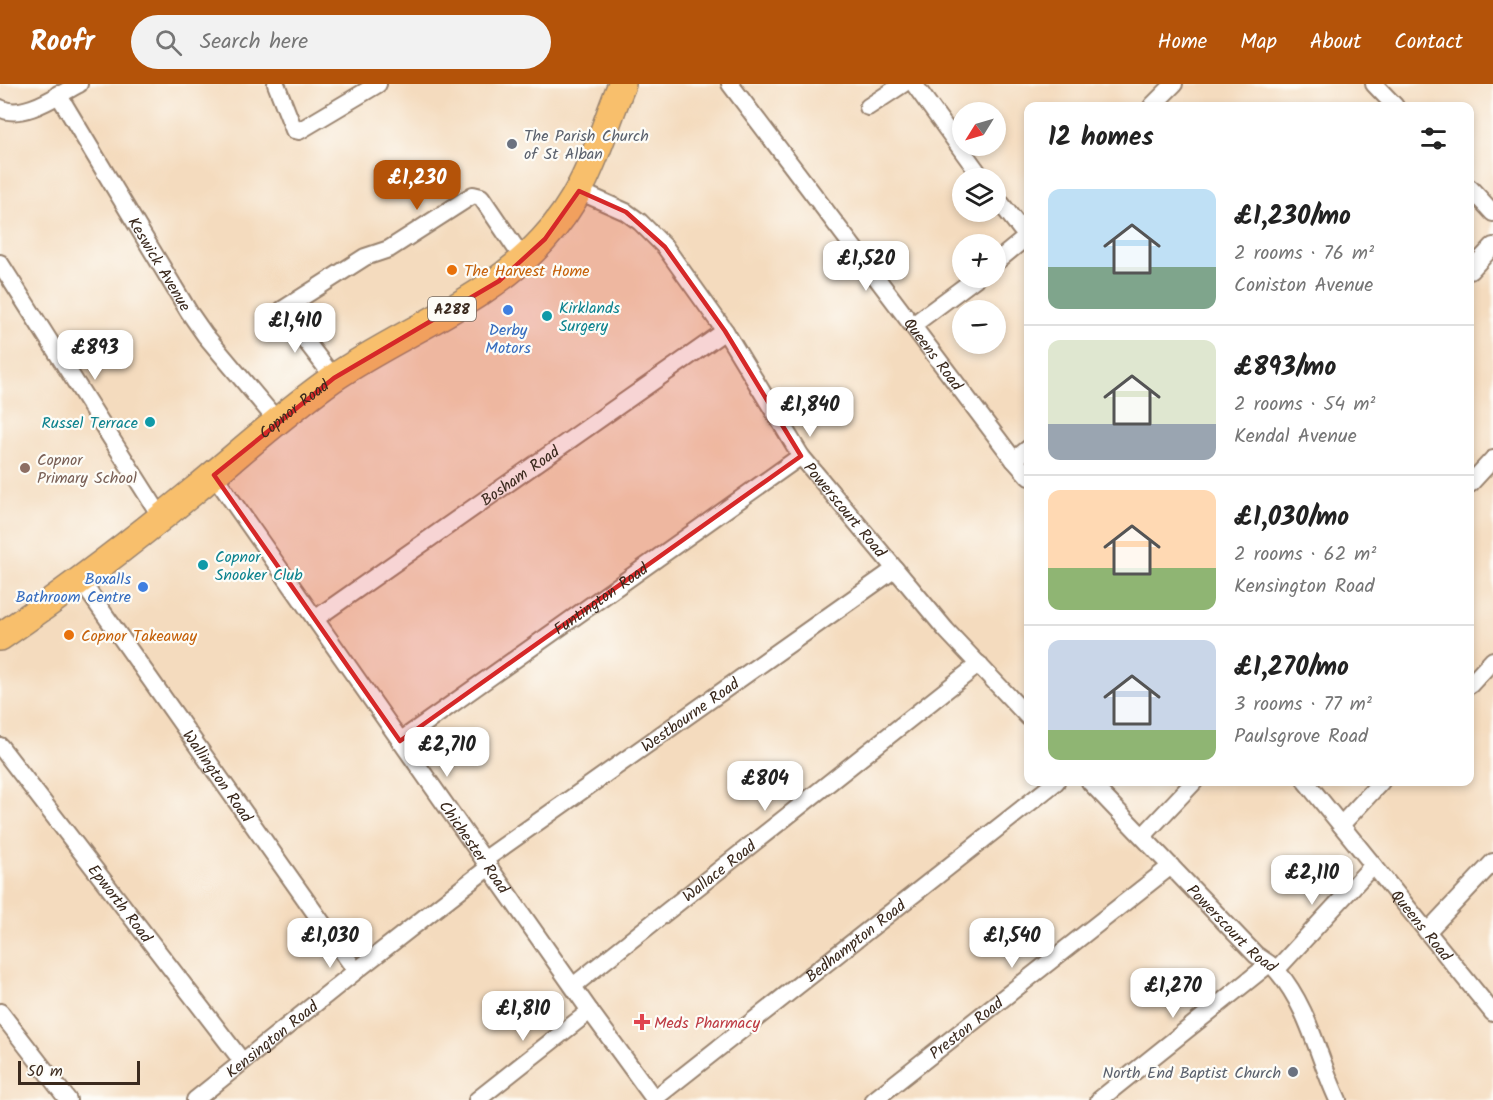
<!DOCTYPE html>
<html lang="en">
<head>
<meta charset="utf-8">
<style>
	body { margin:0; font-family:Kalam,sans-serif; background:#f2f2f2; color:#222; height:100vh; display:flex; flex-direction:column; font-size:22px; white-space:nowrap }
	* { box-sizing:border-box; margin:0 }
	p { font-size:20px; color:#767676 }
	.icon { flex:none; width:33px; height:33px; fill:none; stroke:currentColor; stroke-width:2; stroke-linecap:round; stroke-linejoin:round }
	.map { position:relative; flex:1; overflow:hidden }
	.drawer { position:absolute; left:1024px; top:18px; width:450px; height:684px; display:flex; flex-direction:column; background:#fff; border-radius:12px; box-shadow:0 3px 9px #0003 }
	.drawer>* { flex:none }
	.needle { width:39px; rotate:233deg }
	.tools { position:absolute; left:952px; top:18px; display:grid; gap:12px }
	.tools a { display:grid; place-items:center; width:54px; height:54px; border-radius:50%; background:#fff; box-shadow:0 3px 9px #0003; font-size:30px }
	.scale { position:absolute; left:18px; bottom:15px; width:122px; box-sizing:border-box; padding-left:6px; border:3px solid #3b2a1e; border-top:0; font-size:16px; line-height:21px; white-space:nowrap; color:#3b2a1e; -webkit-text-stroke:4px #fdfcf7; paint-order:stroke }
	.price { position:absolute; translate:-50% -51px; padding:0 14px; border-radius:12px; background:#fff; color:#222; font-size:20px; line-height:39px; filter:drop-shadow(0 2px 3px #0008) }
	.price::after { content:''; position:absolute; left:50%; top:36px; width:18px; height:14px; margin-left:-9px; background:inherit; clip-path:polygon(0 0,100% 0,50% 100%) }
	.price.selected { background:#b45309; color:#fff }
	ul { padding:0; list-style:none }
	li { display:flex; align-items:center; gap:18px; height:150px; padding:0 24px }
	li+li { border-top:2px solid #e0e0e0 }
	li span { display:grid; place-items:center; flex:none; width:168px; height:120px; border-radius:12px; color:#555 }
	li>.icon { margin-inline-start:auto }
	span .icon { width:72px; height:72px; fill:#fffc; stroke-width:1 }
	li b { font-size:26px }
	h2 { display:flex; justify-content:space-between; align-items:center; height:72px; padding:0 24px; font-size:26px }
	header { display:flex; align-items:center; gap:36px; box-sizing:border-box; height:84px; padding:0 30px; background:#b45309; color:#fff }
	header strong { font-size:28px }
	nav { display:flex; gap:33px; margin-inline-start:auto; font-size:21px }
	.search { width:420px; height:54px; background:#f2f2f2; display:flex; align-items:center; gap:15px; box-sizing:border-box; padding:0 21px; border-radius:33px; color:#767676; font-size:22px }
	.map>svg:first-child { display:block }
	.lines { fill:none; stroke-linecap:round; stroke-linejoin:round }
	.minor-casing { stroke:#98826e; stroke-width:20 }
	.primary-casing { stroke:#98826e; stroke-width:30 }
	.minor { stroke:#fff; stroke-width:16 }
	.primary { stroke:#f8bf6c; stroke-width:27 }
	.marked { fill:#d62828; fill-opacity:0.2; stroke:#d62828; stroke-width:4.5; stroke-linejoin:round }
	.worship-dot { fill:#6b7280; stroke:#fdfcf7; stroke-width:2 }
	.food-dot { fill:#e8710a; stroke:#fdfcf7; stroke-width:2 }
	.shop-dot { fill:#3f7fe0; stroke:#fdfcf7; stroke-width:2 }
	.culture-dot { fill:#0f9aa8; stroke:#fdfcf7; stroke-width:2 }
	.education-dot { fill:#8d6e63; stroke:#fdfcf7; stroke-width:2 }
	.health-dot { fill:#e0444e; stroke:#fdfcf7; stroke-width:2 }
	.labels { text-anchor:middle; stroke-width:4.5; stroke-linejoin:round; paint-order:stroke }
	.shield { fill:#fdfcf7; stroke:#75695f; stroke-width:1.5 }
	.shield-label { font-size:15px; font-weight:bold; fill:#3b2a1e }
	.worship-label { font-size:16px; fill:#5b616d; stroke:#fdfcf7; text-anchor:start }
	.street-label { font-size:16px; fill:#3b2a1e; stroke:#fdfcf7 }
	.food-label { font-size:16px; fill:#c56008; stroke:#fdfcf7; text-anchor:start }
	.culture-label { font-size:16px; fill:#0d838f; stroke:#fdfcf7; text-anchor:start }
	.shop-label { font-size:16px; fill:#366cbe; stroke:#fdfcf7 }
	.education-label { font-size:16px; fill:#785e54; stroke:#fdfcf7; text-anchor:start }
	.health-label { font-size:16px; fill:#be3a42; stroke:#fdfcf7; text-anchor:start }
</style>
</head>
<body>
<header>
<strong>Roofr</strong>
<div class="search"><svg class="icon" aria-label="search" viewBox="0 0 24 24"><circle cx="10" cy="10" r="6"/><path d="M15 15l6 6"/></svg>Search here</div>
<nav><a>Home</a><a>Map</a><a>About</a><a>Contact</a></nav>
</header>
<div class="map">
<svg width="1493" height="1016" viewBox="0 0 1493 1016">
	<rect width="100%" height="100%" fill="#fdfcf7"/>
	<filter id="ink" filterUnits="userSpaceOnUse"><feTurbulence type="fractalNoise" baseFrequency=".0167" numOctaves="2"/><feDisplacementMap in="SourceGraphic" scale="12" xChannelSelector="R" yChannelSelector="G"/><feConvolveMatrix kernelMatrix="1 2 1 2 8 2 1 2 1" color-interpolation-filters="sRGB"/></filter>
	<filter id="wash" filterUnits="userSpaceOnUse"><feTurbulence type="fractalNoise" baseFrequency=".008" numOctaves="4" result="noise"/><feDisplacementMap in="SourceGraphic" scale="24" xChannelSelector="R" yChannelSelector="G"/><feGaussianBlur stdDeviation="1.35" result="paint"/><feColorMatrix in="noise" values="0 0 0 0 0 0 0 0 0 0 0 0 0 0 0 0 0 1.4 0 .05"/><feComposite in="paint" operator="in"/></filter>
	<g filter="url(#wash)">
		<rect width="100%" height="100%" fill="#f4dbbe"/>
	</g>
	<g filter="url(#ink)">
		<g class="lines">
			<g class="minor-casing">
				<g id="minor">
					<path d="M276,0L294,46L299,47L378,0"/>
					<path id="s1" d="M730,0L1014,376L1029,393"/>
					<path d="M914,0L982,94"/>
					<path d="M1374,0L1395,22"/>
					<path id="s2" d="M58,10L189,228L205,251L278,338"/>
					<path d="M1152,22L1174,0"/>
					<path d="M868,23L903,0"/>
					<path d="M0,24C22,37 59,10 79,0"/>
					<path d="M1470,104L1493,129"/>
					<path id="s3" d="M579,107L626,128L640,138L665,163L725,247L801,372L946,546L1029,634"/>
					<path d="M996,113L1027,153"/>
					<path d="M996,178L1029,151"/>
					<path d="M0,179L161,433"/>
					<path d="M1470,187L1493,162"/>
					<path d="M913,241L976,194"/>
					<path d="M334,294L282,226L365,173L389,165L473,111L481,113L524,176"/>
					<path d="M1014,376L1029,364"/>
					<path id="s4" d="M214,391L590,927L655,1016"/>
					<path d="M1470,400L1493,375"/>
					<path id="s5" d="M81,497L356,887"/>
					<path id="s6" d="M315,535L725,247"/>
					<path d="M1470,601L1493,576"/>
					<path id="s7" d="M400,657L801,372"/>
					<path id="s8" d="M0,662L242,977"/>
					<path id="s9" d="M1090,698L1256,871C1263,876 1273,881 1278,888C1309,924 1318,974 1338,1016"/>
					<path id="s10" d="M1306,698L1493,929"/>
					<path d="M1341,741L1381,698"/>
					<path d="M1143,752L1194,698"/>
					<path id="s11" d="M484,776L895,485"/>
					<path d="M1427,848L1493,778"/>
					<path d="M1277,885L1373,781"/>
					<path id="s12" d="M573,902L979,580"/>
					<path d="M0,928L68,1016"/>
					<path id="s13" d="M654,1015L1056,698"/>
					<path id="s14" d="M195,1016L356,887L489,783"/>
					<path d="M477,1016L590,927"/>
					<path id="s15" d="M874,1016L1171,782"/>
					<path d="M1099,1016L1269,880"/>
				</g>
			</g>
			<g class="primary-casing">
				<g id="primary">
					<path id="s16" d="M0,553C68,507 132,458 195,406C240,369 284,329 332,295C402,247 485,219 543,156C588,108 598,58 622,0"/>
				</g>
			</g>
			<use href="#minor" class="minor"/>
			<use href="#primary" class="primary"/>
		</g>
	</g>
	<path class="marked" d="M579,107L626,128L665,163L725,247L801,372L400,657L214,391L334,294L499,197L545,155Z"/>
	<g class="worship-dot">
		<circle cx="512" cy="60" r="6"/>
		<circle cx="1293" cy="988" r="6"/>
	</g>
	<g class="food-dot">
		<circle cx="452" cy="186" r="6"/>
		<circle cx="69" cy="551" r="6"/>
	</g>
	<g class="shop-dot">
		<circle cx="508" cy="226" r="6"/>
		<circle cx="143" cy="503" r="6"/>
	</g>
	<g class="culture-dot">
		<circle cx="547" cy="232" r="6"/>
		<circle cx="150" cy="338" r="6"/>
		<circle cx="203" cy="481" r="6"/>
	</g>
	<circle class="education-dot" cx="25" cy="384" r="6"/>
	<path class="health-dot" d="M639 929h6v6h6v6h-6v6h-6v-6h-6v-6h6z"/>
	<g class="labels">
		<rect class="shield" x="428" y="213" width="48" height="24" rx="4.5"/>
		<g class="shield-label">
			<text x="452" y="230">A288</text>
		</g>
		<g class="worship-label">
			<text x="524" y="57">The Parish Church<tspan x="524" dy="18">of St Alban</tspan></text>
			<text x="1281" y="994" text-anchor="end">North End Baptist Church</text>
		</g>
		<g class="street-label">
			<text dy="6" stroke="none"><textPath href="#s2" startOffset="198">Keswick Avenue</textPath></text>
			<text dy="6" stroke="none"><textPath href="#s1" startOffset="338">Queens Road</textPath></text>
			<text dy="6" stroke="none"><textPath href="#s16" startOffset="372">Copnor Road</textPath></text>
			<text dy="6" stroke="none"><textPath href="#s6" startOffset="250">Bosham Road</textPath></text>
			<text dy="6" stroke="none"><textPath href="#s3" startOffset="423">Powerscourt Road</textPath></text>
			<text dy="6" stroke="none"><textPath href="#s7" startOffset="246">Funtington Road</textPath></text>
			<text dy="6" stroke="none"><textPath href="#s11" startOffset="252">Westbourne Road</textPath></text>
			<text dy="6" stroke="none"><textPath href="#s5" startOffset="238">Wallington Road</textPath></text>
			<text dy="6" stroke="none"><textPath href="#s4" startOffset="454">Chichester Road</textPath></text>
			<text dy="6" stroke="none"><textPath href="#s12" startOffset="186">Wallace Road</textPath></text>
			<text dy="6" stroke="none"><textPath href="#s8" startOffset="198">Epworth Road</textPath></text>
			<text dy="6" stroke="none"><textPath href="#s10" startOffset="184">Queens Road</textPath></text>
			<text dy="6" stroke="none"><textPath href="#s9" startOffset="204">Powerscourt Road</textPath></text>
			<text dy="6" stroke="none"><textPath href="#s13" startOffset="256">Bedhampton Road</textPath></text>
			<text dy="6" stroke="none"><textPath href="#s15" startOffset="117">Preston Road</textPath></text>
			<text dy="6" stroke="none"><textPath href="#s14" startOffset="98">Kensington Road</textPath></text>
		</g>
		<g class="food-label">
			<text x="464" y="192">The Harvest Home</text>
			<text x="81" y="557">Copnor Takeaway</text>
		</g>
		<g class="culture-label">
			<text x="559" y="229">Kirklands<tspan x="559" dy="18">Surgery</tspan></text>
			<text x="138" y="344" text-anchor="end">Russel Terrace</text>
			<text x="215" y="478">Copnor<tspan x="215" dy="18">Snooker Club</tspan></text>
		</g>
		<g class="shop-label">
			<text x="508" y="251">Derby<tspan x="508" dy="18">Motors</tspan></text>
			<text x="131" y="500" text-anchor="end">Boxalls<tspan x="131" dy="18">Bathroom Centre</tspan></text>
		</g>
		<g class="education-label">
			<text x="37" y="381">Copnor<tspan x="37" dy="18">Primary School</tspan></text>
		</g>
		<g class="health-label">
			<text x="654" y="944">Meds Pharmacy</text>
		</g>
	</g>
</svg>
<div class="tools">
<a><svg class="needle" viewBox="-14 -14 28 28"><path d="M0-13l5 13h-10z" fill="#e53935"/><path d="M0 13l5-13h-10z" fill="#767676"/></svg></a>
<a><svg class="icon" aria-label="layers" viewBox="0 0 24 24"><path d="M12 4l9 5-9 5-9-5zM3 14l9 5 9-5"/></svg></a>
<a>+</a>
<a>−</a>
</div>
<div class="scale">50 m</div>
<b class="price selected" style="left:417px;top:127px">£1,230</b>
<b class="price" style="left:866px;top:208px">£1,520</b>
<b class="price" style="left:295px;top:270px">£1,410</b>
<b class="price" style="left:95px;top:297px">£893</b>
<b class="price" style="left:810px;top:354px">£1,840</b>
<b class="price" style="left:447px;top:694px">£2,710</b>
<b class="price" style="left:765px;top:728px">£804</b>
<b class="price" style="left:1312px;top:822px">£2,110</b>
<b class="price" style="left:330px;top:885px">£1,030</b>
<b class="price" style="left:1012px;top:885px">£1,540</b>
<b class="price" style="left:1173px;top:935px">£1,270</b>
<b class="price" style="left:523px;top:958px">£1,810</b>
<section class="drawer">
<h2>12 homes<svg class="icon" aria-label="filters" viewBox="0 0 24 24"><path d="M4 7h16M4 17h16"/><circle cx="9" cy="7" r="2"/><circle cx="15" cy="17" r="2"/></svg></h2>
<ul>
<li><span style="background:linear-gradient(#bfe0f5 65%,#7fa58c 0)"><svg class="icon" aria-label="home" viewBox="0 0 24 24"><path d="M3 11l9-7 9 7M6 9v11h12V9"/></svg></span><div><b>£1,230/mo</b><p>2 rooms · 76 m²</p><p>Coniston Avenue</p></div></li>
<li><span style="background:linear-gradient(#dfe7d0 70%,#9aa5b1 0)"><svg class="icon" aria-label="home" viewBox="0 0 24 24"><path d="M3 11l9-7 9 7M6 9v11h12V9"/></svg></span><div><b>£893/mo</b><p>2 rooms · 54 m²</p><p>Kendal Avenue</p></div></li>
<li><span style="background:linear-gradient(#ffd9b3 65%,#8fb573 0)"><svg class="icon" aria-label="home" viewBox="0 0 24 24"><path d="M3 11l9-7 9 7M6 9v11h12V9"/></svg></span><div><b>£1,030/mo</b><p>2 rooms · 62 m²</p><p>Kensington Road</p></div></li>
<li><span style="background:linear-gradient(#c9d6e8 75%,#8fb573 0)"><svg class="icon" aria-label="home" viewBox="0 0 24 24"><path d="M3 11l9-7 9 7M6 9v11h12V9"/></svg></span><div><b>£1,270/mo</b><p>3 rooms · 77 m²</p><p>Paulsgrove Road</p></div></li>
</ul>
</section>
</div>
</body>
</html>
